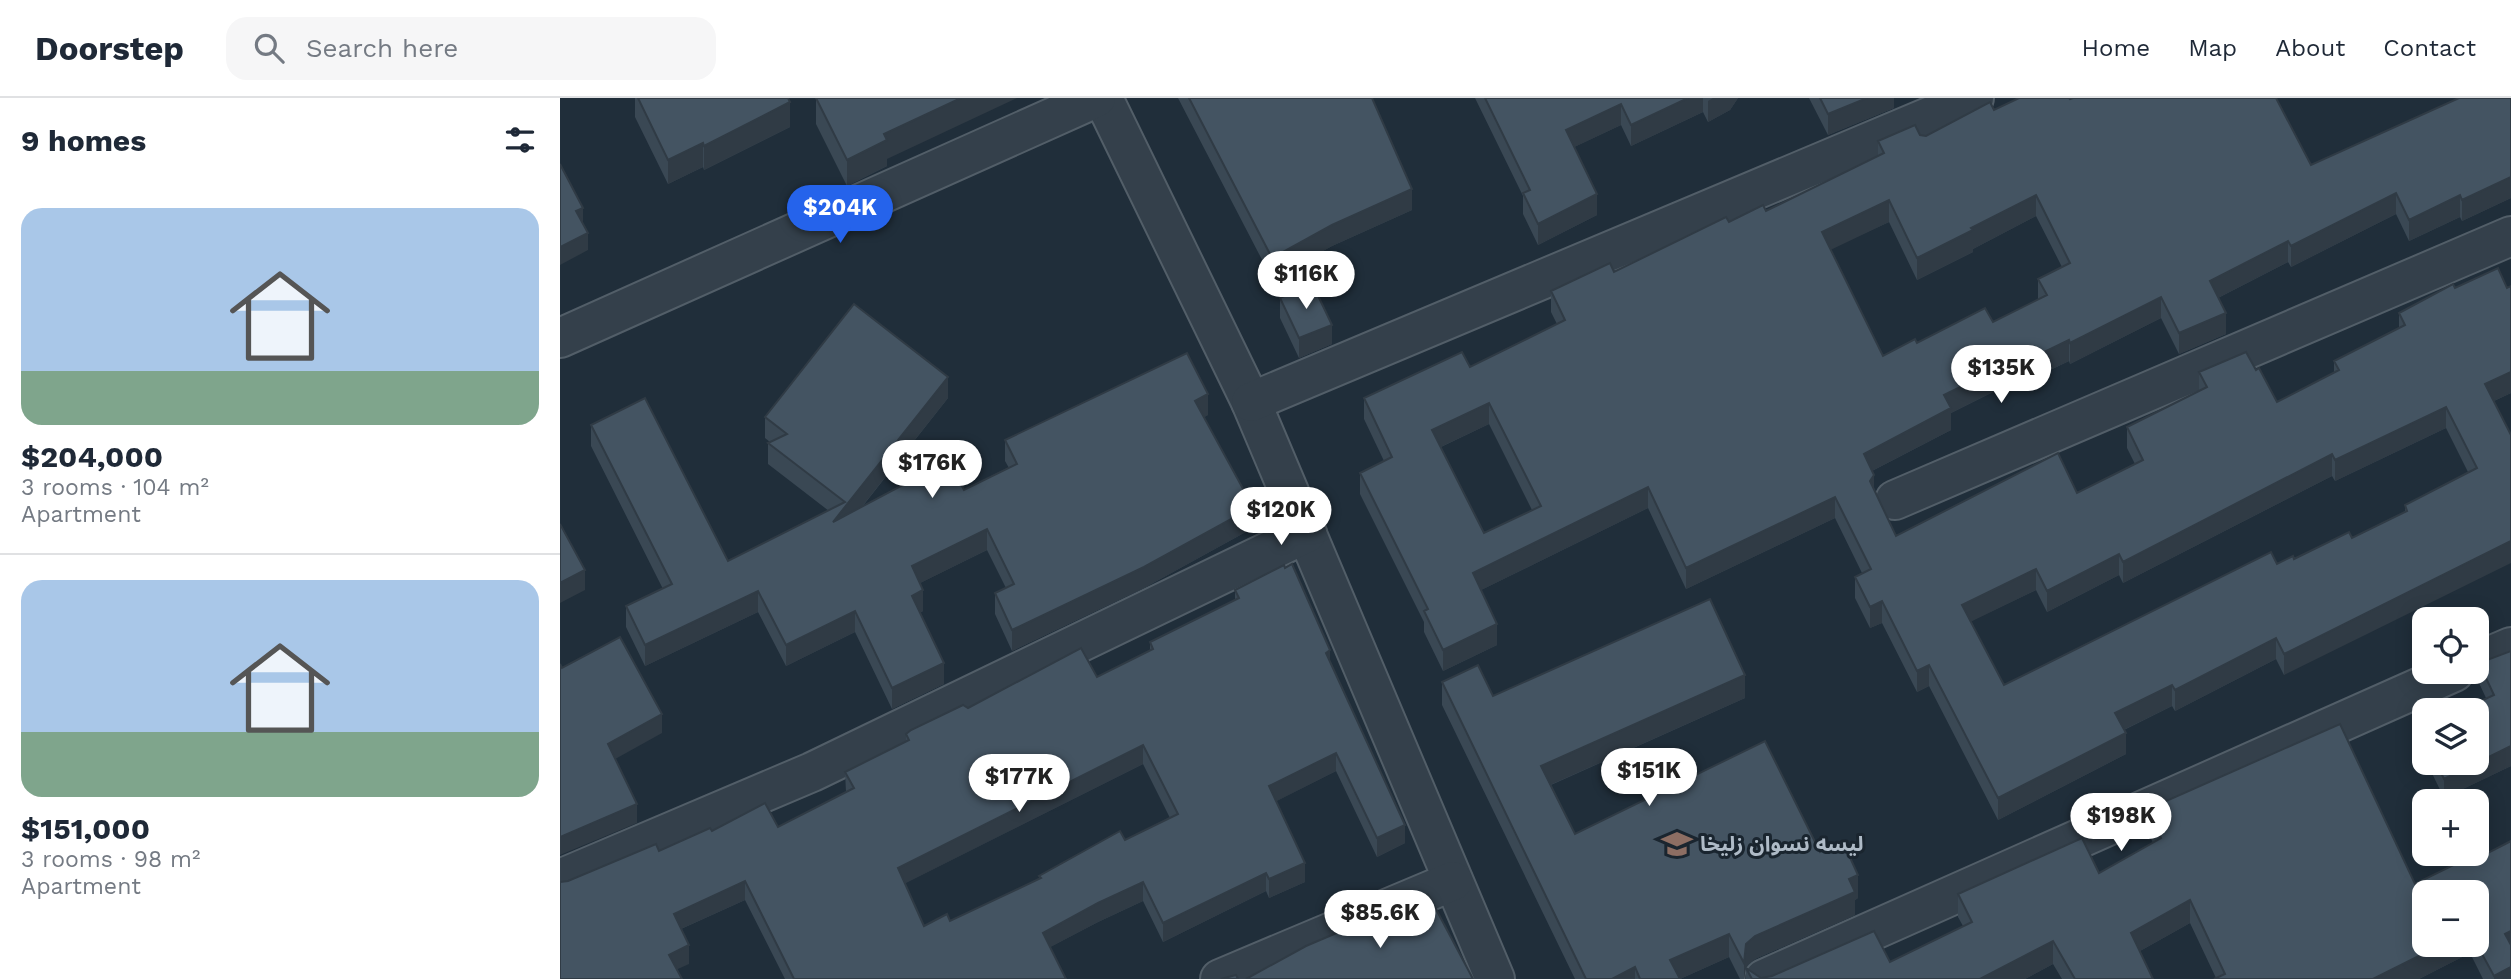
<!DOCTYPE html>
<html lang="en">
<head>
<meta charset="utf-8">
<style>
	body { margin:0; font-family:"Work Sans","Noto Sans Arabic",sans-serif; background:#f6f6f7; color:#1f2937; height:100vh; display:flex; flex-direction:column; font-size:26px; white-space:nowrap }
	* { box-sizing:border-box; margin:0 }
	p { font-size:23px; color:#747a83 }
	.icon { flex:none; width:38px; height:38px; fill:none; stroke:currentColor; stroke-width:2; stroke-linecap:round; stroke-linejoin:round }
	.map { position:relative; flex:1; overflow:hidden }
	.sheet { display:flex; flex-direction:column; background:#fff; width:560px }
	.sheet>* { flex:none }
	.controls { position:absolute; left:1852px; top:509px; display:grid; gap:14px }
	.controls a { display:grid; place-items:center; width:77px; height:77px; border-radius:14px; background:#fff; box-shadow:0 4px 18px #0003; font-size:35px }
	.price { position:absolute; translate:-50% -60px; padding:0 16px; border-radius:24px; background:#fff; color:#222; font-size:23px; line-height:46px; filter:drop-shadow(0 2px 4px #0008) }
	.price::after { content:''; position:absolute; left:50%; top:42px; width:21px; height:16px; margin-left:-10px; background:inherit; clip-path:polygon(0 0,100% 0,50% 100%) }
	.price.current { background:#2563eb; color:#fff }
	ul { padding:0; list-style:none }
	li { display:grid; align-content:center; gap:14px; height:371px; padding:0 21px }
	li+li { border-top:2px solid #e0e1e3 }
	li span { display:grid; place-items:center; height:217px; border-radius:21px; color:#555 }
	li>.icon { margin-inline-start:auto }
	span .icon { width:126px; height:126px; fill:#fffc; stroke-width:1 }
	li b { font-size:30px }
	h2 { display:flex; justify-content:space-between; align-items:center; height:84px; padding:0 21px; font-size:30px }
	header { display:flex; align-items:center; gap:42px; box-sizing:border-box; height:98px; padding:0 35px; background:#fff; border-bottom:2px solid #e0e1e3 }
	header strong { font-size:33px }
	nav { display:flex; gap:38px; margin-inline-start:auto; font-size:24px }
	.search { width:490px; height:63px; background:#f6f6f7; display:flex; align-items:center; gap:18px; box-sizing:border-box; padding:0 24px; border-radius:21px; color:#747a83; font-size:26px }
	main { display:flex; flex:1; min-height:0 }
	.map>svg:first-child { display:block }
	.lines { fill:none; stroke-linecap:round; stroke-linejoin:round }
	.minor-casing { stroke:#525e68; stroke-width:42 }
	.minor { stroke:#34404b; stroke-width:38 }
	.wall { fill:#3a4854; fill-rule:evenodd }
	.shaded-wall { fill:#303b45 }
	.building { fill:#445462; stroke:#303b45; stroke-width:2; fill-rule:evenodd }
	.labels { text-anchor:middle; stroke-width:6; stroke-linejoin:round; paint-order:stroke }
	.poi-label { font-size:21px; font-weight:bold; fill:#afbbc7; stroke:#1a252f; text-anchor:start }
</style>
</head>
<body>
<header>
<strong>Doorstep</strong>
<div class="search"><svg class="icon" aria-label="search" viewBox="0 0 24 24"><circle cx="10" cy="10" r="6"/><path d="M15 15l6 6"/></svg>Search here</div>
<nav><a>Home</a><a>Map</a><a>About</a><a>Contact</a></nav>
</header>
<main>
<section class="sheet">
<h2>9 homes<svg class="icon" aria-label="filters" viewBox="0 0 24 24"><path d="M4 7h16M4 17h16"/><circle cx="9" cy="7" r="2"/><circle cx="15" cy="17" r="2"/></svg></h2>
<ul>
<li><span style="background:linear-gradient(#a9c7e8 75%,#7fa58c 0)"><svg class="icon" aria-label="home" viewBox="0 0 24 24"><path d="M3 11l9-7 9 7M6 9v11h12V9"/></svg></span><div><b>$204,000</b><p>3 rooms · 104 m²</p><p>Apartment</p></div></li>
<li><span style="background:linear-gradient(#a9c7e8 70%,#7fa58c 0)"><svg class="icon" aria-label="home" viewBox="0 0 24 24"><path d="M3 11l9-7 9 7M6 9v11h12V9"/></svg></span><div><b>$151,000</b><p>3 rooms · 98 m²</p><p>Apartment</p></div></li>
</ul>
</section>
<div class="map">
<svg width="1951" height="881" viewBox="0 0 1951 881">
	<rect width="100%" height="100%" fill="#202e3a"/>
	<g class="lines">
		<g class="minor-casing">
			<g id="minor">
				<path d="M543,0L691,304L935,881"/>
				<path d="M0,240L536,0"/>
				<path d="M691,304L1414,0"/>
				<path d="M1335,402L1951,138"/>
				<path d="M1916,564L1951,549"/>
				<path d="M0,781L252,674L747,435"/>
				<path d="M660,881L893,783"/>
				<path d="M1204,881L1894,574"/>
			</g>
		</g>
		<use href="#minor" class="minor"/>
	</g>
	<g class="wall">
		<path d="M75,0H228L230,29L144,72L143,69L108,86L75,19Z"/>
		<path d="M256,0L327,61V68L287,88L256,26Z"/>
		<path d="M618,0H812L852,112L772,148L712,181Z"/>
		<path d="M915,0H1178L1170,12L1148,24L1143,14L1071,48L1061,27L1014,49L1037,117L978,147L963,116V98Z"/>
		<path d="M1249,0H1334V10L1268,37Z"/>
		<path d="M1951,0V100L1902,123L1900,119L1849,143L1836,116L1731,169L1728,164L1658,200L1666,236L1619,256L1601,220L1510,266L1509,263L1457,288L1455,283L1391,315V332L1312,373L1314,392L1336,438L1517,395L1575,366L1567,350V329L1639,293V274L1696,272L1717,304L1774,275V263L1839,230V215L1895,190H1947L1951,188V295L1934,303L1951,337L1724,577L1716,561L1615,613L1612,608L1564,632L1566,656L1438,722L1369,588L1357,594L1322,525L1310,530L1295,500V479L1302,475L1275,420L1126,491L1088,410L921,492L937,547L883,573L864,534V524L800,396V375L824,363L804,321V300L910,269L997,226L991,214V193L1054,174L1169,124L1206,113L1318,58V43L1366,38L1434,12L1510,1L1751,67ZM1476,118L1502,169L1478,181V202L1433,224L1357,245L1323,258L1270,151L1329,124L1357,182L1413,154V151ZM929,326L972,412L924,435L881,349ZM1886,330L1908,374L1845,407V414L1792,440L1734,461L1717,466L1444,587L1411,523L1476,492L1487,514L1559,477L1563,485L1772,378L1775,383Z"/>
		<path d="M720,200L772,246L739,260L720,220Z"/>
		<path d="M388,300L302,409L404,392L449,370L445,363V342L648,317L644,319L693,430L584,490L452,553L435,516V495L446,490L427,452L360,485L363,513L360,515L384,586L332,611L295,534L226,568L198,514L85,568L66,529V508L103,491L31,348V327L168,463L269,413L208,366V345L210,344L205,340V319Z"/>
		<path d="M675,492L770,564L845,745L817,759L776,673L716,703L745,784L709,800L706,793L603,844L583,803L538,824L490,849L506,881H225L185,802L121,831L129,866L8,783L99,753L152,733L218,729L286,694L285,674L346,644V636L408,610L537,579L590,552V544L675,502ZM583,666L610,720L565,742L479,778V781L390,823L364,828L345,785Z"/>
		<path d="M1951,553V668L1884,700L1867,665H1916L1926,600L1919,585V565Z"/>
		<path d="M882,584L933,598L1185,600L991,687L1015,736L1260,754L1298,800L1295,802V817L1195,861L1186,869L1184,881H1180L1169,859L1120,881H1015L882,607Z"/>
		<path d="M1864,631V658L1861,652V632Z"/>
		<path d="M1588,711L1855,786L1926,751L1951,881H1923L1910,855L1859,881H1654L1656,880L1630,825L1580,853L1593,881H1502L1493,866L1465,881H1186V870L1201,880L1330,864L1403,828L1398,819V796L1539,775L1593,745L1588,734ZM1916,794V847H1864Z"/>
	</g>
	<g class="shaded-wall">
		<path d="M401,0H457L327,61V68L287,88V62L324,36Z"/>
		<path d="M1128,0H1143V14L1071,48V27Z"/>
		<path d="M1153,0H1178L1170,12L1148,24V3Z"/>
		<path d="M1307,0H1334V10L1268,37V16Z"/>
		<path d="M230,4V29L144,72V48Z"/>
		<path d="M1061,6V27L1006,53V32Z"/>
		<path d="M143,45V69L108,86V62Z"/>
		<path d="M1951,68V100L1902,123V102Z"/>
		<path d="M852,91V112L772,148L712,181V160L772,127Z"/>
		<path d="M1836,95V116L1731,169V148Z"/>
		<path d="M1037,96V117L978,147V126Z"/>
		<path d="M1476,97V118L1413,151V154L1357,182V160L1411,130Z"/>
		<path d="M1900,97V119L1849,143V122Z"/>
		<path d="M1329,102V124L1262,156V134Z"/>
		<path d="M23,110V127L16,113Z"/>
		<path d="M28,135V152L0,167V149Z"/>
		<path d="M1728,143V164L1650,204V183Z"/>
		<path d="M1601,199V220L1510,266V245Z"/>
		<path d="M1666,215V236L1619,256V235Z"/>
		<path d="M772,227V246L739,260V240Z"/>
		<path d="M1509,242V263L1457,288V267Z"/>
		<path d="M1455,262V283L1391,315V332L1304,377V356L1384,297Z"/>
		<path d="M1951,274V295L1925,307V286Z"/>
		<path d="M388,279V300L273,445V424Z"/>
		<path d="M648,296V317L635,324V303Z"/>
		<path d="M929,305V326L872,353V332Z"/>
		<path d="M1886,309V330L1775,383V362Z"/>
		<path d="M1772,356V378L1563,485V464Z"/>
		<path d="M1314,377V398L1310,383Z"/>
		<path d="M1088,389V410L913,496V475Z"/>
		<path d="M1275,399V420L1126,491V470Z"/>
		<path d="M693,409V430L584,490L452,553V532Z"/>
		<path d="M427,431V452L352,489V468Z"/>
		<path d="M1951,443V465L1724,577V556Z"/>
		<path d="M1559,456V477L1487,514V493Z"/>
		<path d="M1476,471V492L1402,528V507Z"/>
		<path d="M25,472V492L0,505V485Z"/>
		<path d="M363,492V513L352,519V498Z"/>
		<path d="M198,493V514L85,568V547Z"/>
		<path d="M1322,503V525L1310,530V509Z"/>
		<path d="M295,513V534L226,568V547Z"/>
		<path d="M937,526V547L883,573V552Z"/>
		<path d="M1716,540V561L1615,613V592Z"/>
		<path d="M770,552V571L766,555Z"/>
		<path d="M384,565V586L332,611V590Z"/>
		<path d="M1369,567V588L1357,594V573Z"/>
		<path d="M1185,577V600L981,691V668Z"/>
		<path d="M1612,587V608L1555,636V615Z"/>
		<path d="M102,616V635L48,665V646Z"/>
		<path d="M1566,635V656L1438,722V700Z"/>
		<path d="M583,647V666L338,789V770Z"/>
		<path d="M1951,648V668L1884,700V681Z"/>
		<path d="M776,655V673L709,707V688Z"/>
		<path d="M77,706V725L0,757V739Z"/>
		<path d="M845,727V745L817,759V740Z"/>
		<path d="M745,765V784L709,800V781Z"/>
		<path d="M706,775V793L603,844V825Z"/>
		<path d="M1298,777V800L1295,802V817L1195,861L1186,869L1184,881V865L1186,846L1195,838L1289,781Z"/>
		<path d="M185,783V802L114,834V816Z"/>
		<path d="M583,784V803L538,824L483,853V835L538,805Z"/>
		<path d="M1630,802V825L1571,858V835Z"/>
		<path d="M1951,833V856L1945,836Z"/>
		<path d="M1169,836V859L1120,881L1110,862Z"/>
		<path d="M1493,843V866L1465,881H1420Z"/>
		<path d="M129,847V866L109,875V857Z"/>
		<path d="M1881,847H1910V855L1859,881H1813Z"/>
		<path d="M1075,869V881H1052Z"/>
		<path d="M1951,869V881H1934V878Z"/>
	</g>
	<g class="building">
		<path d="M78,0H228L230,4L144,48L143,45L108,62Z"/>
		<path d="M256,0H401L324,36L327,42L287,62Z"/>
		<path d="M629,0H812L852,91L772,127L712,160Z"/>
		<path d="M925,0H1128L1071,27L1061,6L1006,32L1037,96L978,126L963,95L970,92Z"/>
		<path d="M1260,0H1307L1268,16Z"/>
		<path d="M1459,0H1509L1510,1L1513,0H1716L1751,67L1899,0H1951V79L1902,102L1900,97L1849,122L1836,95L1731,148L1728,143L1650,183L1666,215L1619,235L1601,199L1510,245L1509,242L1457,267L1455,262L1384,297L1391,310L1304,356L1314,377L1310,383L1336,438L1498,355L1517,395L1583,362L1567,329L1647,289L1639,274L1686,254L1696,272L1699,270L1717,304L1779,272L1774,263L1845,227L1839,215L1893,186L1895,190L1938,170L1947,190L1951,188V274L1925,286L1951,337V443L1724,556L1716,540L1615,592L1612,587L1555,615L1566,635L1438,700L1369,567L1357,573L1322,503L1310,509L1295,479L1311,471L1275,399L1126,470L1088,389L913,475L937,526L883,552L864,513L868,511L800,375L832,359L804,300L902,254L910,269L1005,222L991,193L1050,165L1054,174L1166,119L1169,124L1203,107L1206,113L1324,55L1318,43L1355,27L1360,37L1366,38L1430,4L1434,12ZM1476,97L1510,165L1478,181L1487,197L1433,224L1425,210L1357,245L1355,241L1323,258L1262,134L1329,102L1357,160L1413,132L1411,130ZM929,305L981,408L924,435L872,332ZM1886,309L1917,370L1845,407L1847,413L1792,440L1789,434L1734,461L1733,458L1717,466L1711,454L1444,587L1402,507L1476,471L1487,493L1559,456L1563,464L1772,356L1775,362Z"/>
		<path d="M0,66L23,110L16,113L28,135L0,149Z"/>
		<path d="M752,185L772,227L739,240L720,200Z"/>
		<path d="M294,206L388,279L273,424L388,363L404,392L457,366L445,342L627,255L648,296L635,303L693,409L584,469L452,532L435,495L454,486L427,431L352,468L363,492L352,498L384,565L332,590L295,513L226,547L198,493L85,547L66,508L112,486L31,327L85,300L168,463L285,404L208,345L227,336L205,319Z"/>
		<path d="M0,426L25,472L0,485Z"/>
		<path d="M732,466L770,552L766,555L845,727L817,740L776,655L709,688L745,765L709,781L706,775L603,825L583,784L538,805L483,835L506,881H234L185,783L114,816L129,847L109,857L122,881H0V784L8,783L96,746L99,753L150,730L152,733L205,705L218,729L294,690L285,674L349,642L346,636L351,632L403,607L408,610L521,550L537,579L593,551L590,544L679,500L675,492L724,467L725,470ZM583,647L618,716L565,742L560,733L479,778L481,780L390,823L387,816L364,828L338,770Z"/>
		<path d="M1150,501L1185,577L981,668L1015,736L1205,643L1260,754L1283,744L1298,777L1289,781L1295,794L1195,838L1186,846L1184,865L1169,836L1110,862L1120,881H1080L1075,869L1052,881H1026L882,584L918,567L933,598Z"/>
		<path d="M60,539L102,616L48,646L77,706L0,739V566L2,570Z"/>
		<path d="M1951,553V648L1884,681L1876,665H1916V612H1901L1934,597L1919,565Z"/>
		<path d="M1780,626L1855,786L1926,751L1928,755L1951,743V833L1945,836L1951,847V869L1934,878L1916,845V794H1864V847H1881L1813,881H1654L1665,876L1630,802L1571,835L1593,881H1515L1493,843L1420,881H1192L1186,870L1201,880L1212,878L1314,833L1330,864L1412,824L1398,796L1522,740L1539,775L1601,740L1588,711Z"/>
		<path d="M868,796L913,881H686L746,848Z"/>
		<path d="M676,877L678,881H661Z"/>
	</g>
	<defs>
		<g id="school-bare" transform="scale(2.415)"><path d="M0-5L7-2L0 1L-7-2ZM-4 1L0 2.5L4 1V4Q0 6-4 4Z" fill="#8d6e63" stroke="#1a252f" stroke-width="2.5" paint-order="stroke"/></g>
	</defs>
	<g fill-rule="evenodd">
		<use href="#school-bare" x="1117" y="746"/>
	</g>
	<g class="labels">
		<g class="poi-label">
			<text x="1140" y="753">لیسه نسوان زلیخا</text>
		</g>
	</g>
</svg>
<div class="controls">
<a><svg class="icon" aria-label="locate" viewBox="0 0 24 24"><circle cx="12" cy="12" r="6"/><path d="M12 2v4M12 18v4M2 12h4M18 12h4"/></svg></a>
<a><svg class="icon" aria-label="layers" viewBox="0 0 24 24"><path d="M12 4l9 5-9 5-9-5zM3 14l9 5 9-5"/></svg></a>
<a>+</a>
<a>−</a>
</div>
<b class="price current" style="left:280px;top:147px">$204K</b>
<b class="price" style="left:746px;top:213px">$116K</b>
<b class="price" style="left:1441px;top:307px">$135K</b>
<b class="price" style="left:372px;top:402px">$176K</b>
<b class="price" style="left:721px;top:449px">$120K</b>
<b class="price" style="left:1089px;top:710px">$151K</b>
<b class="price" style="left:459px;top:716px">$177K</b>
<b class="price" style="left:1561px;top:755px">$198K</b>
<b class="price" style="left:820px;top:852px">$85.6K</b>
</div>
</main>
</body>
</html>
